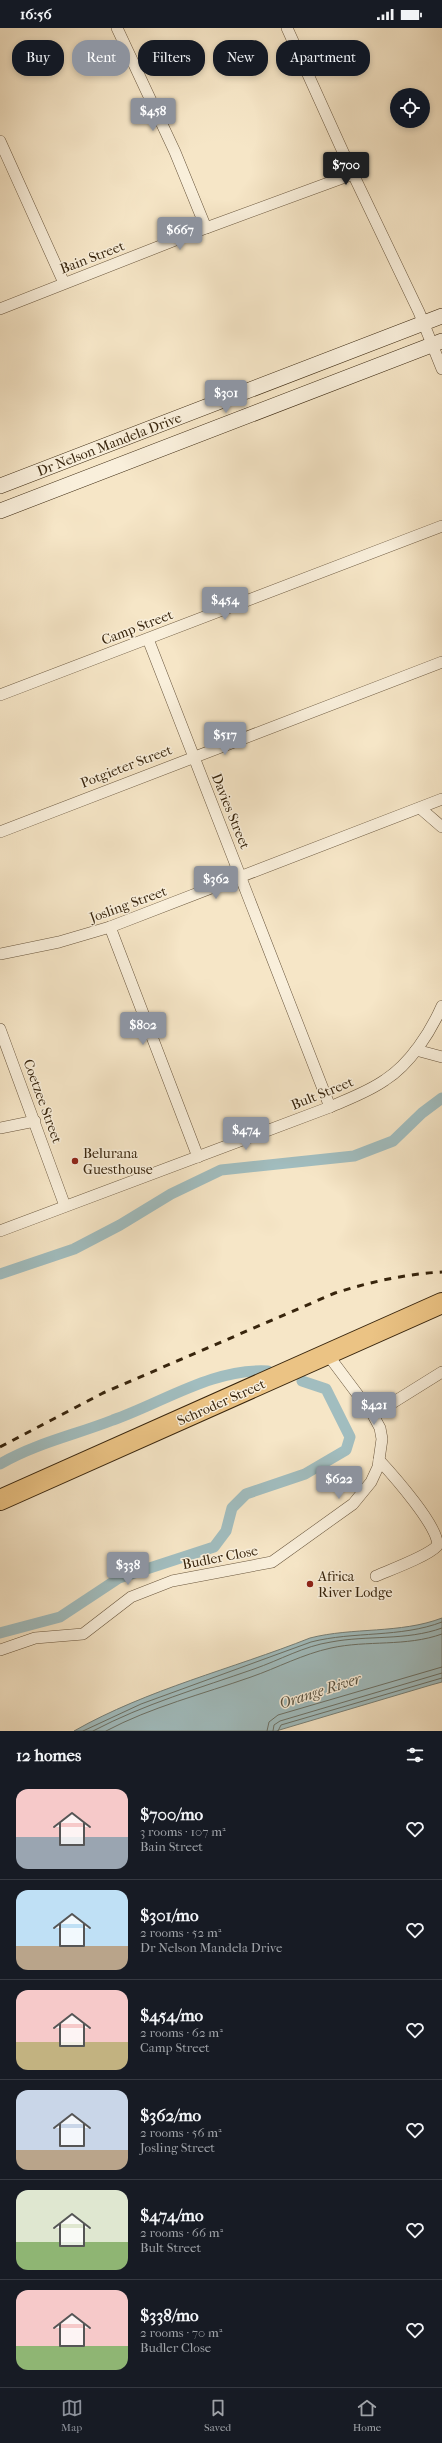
<!DOCTYPE html>
<html lang="en">
<head>
<meta charset="utf-8">
<style>
	body { margin:0; font-family:"IM FELL French Canon",serif; background:#242831; color:#f1f3f6; height:100vh; display:flex; flex-direction:column; font-size:15px; white-space:nowrap }
	* { box-sizing:border-box; margin:0 }
	p { font-size:13px; color:#9ea1a6 }
	.icon { flex:none; width:22px; height:22px; fill:none; stroke:currentColor; stroke-width:2; stroke-linecap:round; stroke-linejoin:round }
	.map { position:relative; height:1703px; overflow:hidden }
	.details { display:flex; flex-direction:column; background:#171b24; flex:1 }
	.details>* { flex:none }
	.guide { position:absolute; left:12px; top:12px; width:418px; height:36px; display:flex; gap:8px }
	.tools { position:absolute; left:390px; top:60px; display:grid; gap:8px }
	.tools a { display:grid; place-items:center; width:40px; height:40px; border-radius:50%; background:#171b24; box-shadow:0 2px 6px #0003; font-size:20px }
	.price { position:absolute; translate:-50% -34px; padding:0 9px; border-radius:4px; background:#8c9099; color:#fff; font-size:13px; line-height:26px; filter:drop-shadow(0 1px 2px #0008) }
	.price::after { content:''; position:absolute; left:50%; top:24px; width:12px; height:9px; margin-left:-6px; background:inherit; clip-path:polygon(0 0,100% 0,50% 100%) }
	.price.on { background:#222; color:#fff }
	ul { padding:0; list-style:none }
	li { display:flex; align-items:center; gap:12px; height:100px; padding:0 16px }
	li+li { border-top:1px solid #363941 }
	li span { display:grid; place-items:center; flex:none; width:112px; height:80px; border-radius:12px; color:#555 }
	li>.icon { margin-inline-start:auto }
	span .icon { width:48px; height:48px; fill:#fffc; stroke-width:1 }
	li b { font-size:17px }
	h2 { display:flex; justify-content:space-between; align-items:center; height:48px; padding:0 16px; font-size:17px }
	.pill { padding:0 14px; border-radius:16px; background:#171b24; box-shadow:0 2px 6px #0003; font-size:14px; line-height:36px }
	.pill.on { background:#8c9099; color:#fff }
	.status { display:flex; justify-content:space-between; align-items:center; height:28px; padding:0 20px; background:#171b24; direction:ltr }
	.status svg { height:11px; fill:currentColor }
	.dock { display:flex; justify-content:space-around; align-items:center; height:56px; border-top:1px solid #363941; background:#171b24; font-size:11px; color:#9ea1a6 }
	.dock a { display:grid; justify-items:center; gap:2px }
	.dock .on { color:#8c9099 }
	.map>svg:first-child { display:block }
	.water { fill:#a1bdbf; stroke:#778078 }
	.lines { fill:none; stroke-linecap:round; stroke-linejoin:round }
	.shore { stroke:#6c7166; stroke-width:1 }
	.canal { stroke:#a1bdbf; stroke-width:11 }
	.street-casing { stroke:#68553c; stroke-width:12 }
	.secondary-casing { stroke:#38250d; stroke-width:16 }
	.highway-casing { stroke:#38250d; stroke-width:22 }
	.street { stroke:#f9efdb; stroke-width:11 }
	.secondary { stroke:#f9efdb; stroke-width:15 }
	.highway { stroke:#ebc384; stroke-width:20 }
	.rail { stroke:#38250d; stroke-width:3; stroke-dasharray:7 7; stroke-linecap:butt }
	.poi-dot { fill:#8f2418; stroke:#f9efdb; stroke-width:1.5 }
	.labels { text-anchor:middle; stroke-width:3; stroke-linejoin:round; paint-order:stroke }
	.street-label { font-size:14px; fill:#38250d; stroke:#f9efdb }
	.poi-label { font-size:14px; fill:#38250d; stroke:#f9efdb; text-anchor:start }
	.water-label { font-size:15px; font-style:italic; fill:#585342; stroke:#f9efdb }
</style>
</head>
<body>
<div class="status"><b>16:56</b><svg viewBox="0 0 49 12"><path d="M0 12V9h3v3zM5 12V6h3v6zM10 12V3h3v9zM15 12V0h3v12zM26 1h20v11H26zM47 4h2v5h-2z"/></svg></div>
<div class="map">
<svg width="442" height="1703" viewBox="0 0 442 1703">
	<rect width="100%" height="100%" fill="#f6e6c7"/>
	<filter id="stains"><feTurbulence type="fractalNoise" baseFrequency=".005" numOctaves="4"/><feColorMatrix values="0 0 0 0 .2 0 0 0 0 .09 0 0 0 0 .02 0 0 0 .5 -.17"/></filter>
	<radialGradient id="worn" r=".72"><stop offset=".6" stop-color="#630" stop-opacity="0"/><stop offset="1" stop-color="#630" stop-opacity=".3"/></radialGradient>
	<path class="water" d="M442,1590V1654L431,1657L276,1703H74C148,1661 232,1641 310,1610C353,1599 400,1606 442,1590Z"/>
	<g class="lines">
		<g class="shore">
			<path d="M83,1703L141,1676L311,1614C354,1603 400,1610 442,1594"/>
			<path d="M93,1703C144,1676 200,1660 254,1641C280,1632 304,1618 331,1614C368,1607 406,1613 442,1600"/>
			<path d="M106,1703C151,1679 203,1666 251,1649C277,1640 303,1626 331,1620C367,1612 406,1619 442,1606"/>
			<path d="M267,1703L269,1694L278,1687L442,1639"/>
			<path d="M273,1703L274,1697L280,1693L442,1645"/>
			<path d="M278,1703L281,1697L442,1650"/>
		</g>
		<g class="canal">
			<path d="M0,1246L74,1221L120,1197L171,1166L221,1142L354,1128L393,1113L422,1085L442,1070"/>
			<path d="M0,1436C36,1415 75,1407 113,1392C164,1374 213,1340 268,1343"/>
			<path d="M0,1605L60,1589L119,1550L214,1519L226,1503L232,1480L246,1466L305,1446L346,1422L350,1409L326,1361L302,1353"/>
		</g>
		<g class="street-casing">
			<g id="street">
				<path d="M117,0L175,124L206,200"/>
				<path d="M287,0L353,146L419,284L442,341"/>
				<path d="M0,113L64,255"/>
				<path d="M0,281L206,200L353,146"/>
				<path d="M148,611L330,1079"/>
				<path d="M0,667L442,498"/>
				<path d="M420,780L442,799"/>
				<path d="M0,804L442,634"/>
				<path d="M110,899L198,1129"/>
				<path d="M0,926L59,914L110,899L442,771"/>
				<path d="M0,1001L65,1178"/>
				<path d="M416,1022L442,1029"/>
				<path d="M0,1100L35,1093"/>
				<path d="M0,1203L330,1079C348,1071 368,1064 385,1052C410,1036 430,1005 442,978"/>
				<path d="M328,1327L373,1387L442,1344"/>
				<path d="M376,1548C390,1542 428,1528 437,1518C442,1502 391,1445 379,1432"/>
				<path d="M0,1622L35,1610L83,1606L131,1569L172,1553L272,1534L353,1476L371,1454L378,1439L382,1411L380,1400L373,1387"/>
			</g>
		</g>
		<g class="secondary-casing">
			<g id="secondary">
				<path d="M0,458L442,288"/>
				<path d="M0,483L442,313"/>
			</g>
		</g>
		<g class="highway-casing">
			<path id="highway" d="M0,1472L442,1275"/>
		</g>
		<use href="#street" class="street"/>
		<use href="#secondary" class="secondary"/>
		<use href="#highway" class="highway"/>
		<path class="rail" d="M0,1419L103,1365L335,1265C370,1254 405,1246 442,1244"/>
	</g>
	<g class="poi-dot">
		<circle cx="75" cy="1133" r="4"/>
		<circle cx="310" cy="1556" r="4"/>
	</g>
	<g class="labels">
		<g class="street-label">
			<text transform="translate(92 229) rotate(-21)" y="5">Bain Street</text>
			<text transform="translate(109 416) rotate(-21)" y="5">Dr Nelson Mandela Drive</text>
			<text transform="translate(137 599) rotate(-21)" y="5">Camp Street</text>
			<text transform="translate(126 738) rotate(-21)" y="5">Potgieter Street</text>
			<text transform="translate(231 783) rotate(68)" y="5">Davies Street</text>
			<text transform="translate(128 876) rotate(-20)" y="5">Josling Street</text>
			<text transform="translate(322 1065) rotate(-22)" y="5">Bult Street</text>
			<text transform="translate(43 1073) rotate(70)" y="5">Coetzee Street</text>
			<text transform="translate(221 1374) rotate(-24)" y="5">Schroder Street</text>
			<text transform="translate(220 1529) rotate(-11)" y="5">Budler Close</text>
		</g>
		<g class="poi-label">
			<text x="83" y="1130">Belurana<tspan x="83" dy="16">Guesthouse</tspan></text>
			<text x="318" y="1553">Africa<tspan x="318" dy="16">River Lodge</tspan></text>
		</g>
		<g class="water-label">
			<text transform="translate(320 1663) rotate(-18)" y="5">Orange River</text>
		</g>
	</g>
	<rect width="100%" height="100%" filter="url(#stains)"/>
	<rect width="100%" height="100%" fill="url(#worn)"/>
</svg>
<div class="tools">
<a><svg class="icon" aria-label="locate" viewBox="0 0 24 24"><circle cx="12" cy="12" r="6"/><path d="M12 2v4M12 18v4M2 12h4M18 12h4"/></svg></a>
</div>
<b class="price" style="left:153px;top:104px">$458</b>
<b class="price on" style="left:346px;top:158px">$700</b>
<b class="price" style="left:180px;top:223px">$667</b>
<b class="price" style="left:226px;top:386px">$301</b>
<b class="price" style="left:225px;top:593px">$454</b>
<b class="price" style="left:225px;top:728px">$517</b>
<b class="price" style="left:216px;top:872px">$362</b>
<b class="price" style="left:143px;top:1018px">$802</b>
<b class="price" style="left:246px;top:1123px">$474</b>
<b class="price" style="left:374px;top:1398px">$421</b>
<b class="price" style="left:339px;top:1472px">$622</b>
<b class="price" style="left:128px;top:1558px">$338</b>
<div class="guide">
<a class="pill">Buy</a>
<a class="pill on">Rent</a>
<a class="pill">Filters</a>
<a class="pill">New</a>
<a class="pill">Apartment</a>
</div>
</div>
<section class="details">
<h2>12 homes<svg class="icon" aria-label="filters" viewBox="0 0 24 24"><path d="M4 7h16M4 17h16"/><circle cx="9" cy="7" r="2"/><circle cx="15" cy="17" r="2"/></svg></h2>
<ul>
<li><span style="background:linear-gradient(#f6c9c9 60%,#9aa5b1 0)"><svg class="icon" aria-label="home" viewBox="0 0 24 24"><path d="M3 11l9-7 9 7M6 9v11h12V9"/></svg></span><div><b>$700/mo</b><p>3 rooms · 107 m²</p><p>Bain Street</p></div><svg class="icon" aria-label="heart" viewBox="0 0 24 24"><path d="M12 20l-8-8c-3-5 5-10 8-4 3-6 11-1 8 4z"/></svg></li>
<li><span style="background:linear-gradient(#bfe0f5 70%,#b9a48a 0)"><svg class="icon" aria-label="home" viewBox="0 0 24 24"><path d="M3 11l9-7 9 7M6 9v11h12V9"/></svg></span><div><b>$301/mo</b><p>2 rooms · 52 m²</p><p>Dr Nelson Mandela Drive</p></div><svg class="icon" aria-label="heart" viewBox="0 0 24 24"><path d="M12 20l-8-8c-3-5 5-10 8-4 3-6 11-1 8 4z"/></svg></li>
<li><span style="background:linear-gradient(#f6c9c9 65%,#c2b280 0)"><svg class="icon" aria-label="home" viewBox="0 0 24 24"><path d="M3 11l9-7 9 7M6 9v11h12V9"/></svg></span><div><b>$454/mo</b><p>2 rooms · 62 m²</p><p>Camp Street</p></div><svg class="icon" aria-label="heart" viewBox="0 0 24 24"><path d="M12 20l-8-8c-3-5 5-10 8-4 3-6 11-1 8 4z"/></svg></li>
<li><span style="background:linear-gradient(#c9d6e8 75%,#b9a48a 0)"><svg class="icon" aria-label="home" viewBox="0 0 24 24"><path d="M3 11l9-7 9 7M6 9v11h12V9"/></svg></span><div><b>$362/mo</b><p>2 rooms · 56 m²</p><p>Josling Street</p></div><svg class="icon" aria-label="heart" viewBox="0 0 24 24"><path d="M12 20l-8-8c-3-5 5-10 8-4 3-6 11-1 8 4z"/></svg></li>
<li><span style="background:linear-gradient(#dfe7d0 65%,#8fb573 0)"><svg class="icon" aria-label="home" viewBox="0 0 24 24"><path d="M3 11l9-7 9 7M6 9v11h12V9"/></svg></span><div><b>$474/mo</b><p>2 rooms · 66 m²</p><p>Bult Street</p></div><svg class="icon" aria-label="heart" viewBox="0 0 24 24"><path d="M12 20l-8-8c-3-5 5-10 8-4 3-6 11-1 8 4z"/></svg></li>
<li><span style="background:linear-gradient(#f6c9c9 70%,#8fb573 0)"><svg class="icon" aria-label="home" viewBox="0 0 24 24"><path d="M3 11l9-7 9 7M6 9v11h12V9"/></svg></span><div><b>$338/mo</b><p>2 rooms · 70 m²</p><p>Budler Close</p></div><svg class="icon" aria-label="heart" viewBox="0 0 24 24"><path d="M12 20l-8-8c-3-5 5-10 8-4 3-6 11-1 8 4z"/></svg></li>
</ul>
</section>
<nav class="dock">
<a class="on"><svg class="icon" aria-label="map" viewBox="0 0 24 24"><path d="M3 6l6-2 6 2 6-2v14l-6 2-6-2-6 2zM9 4v14M15 6v14"/></svg>Map</a>
<a><svg class="icon" aria-label="saved" viewBox="0 0 24 24"><path d="M7 4h10v16l-5-4-5 4z"/></svg>Saved</a>
<a><svg class="icon" aria-label="home" viewBox="0 0 24 24"><path d="M3 11l9-7 9 7M6 9v11h12V9"/></svg>Home</a>
</nav>
</body>
</html>
